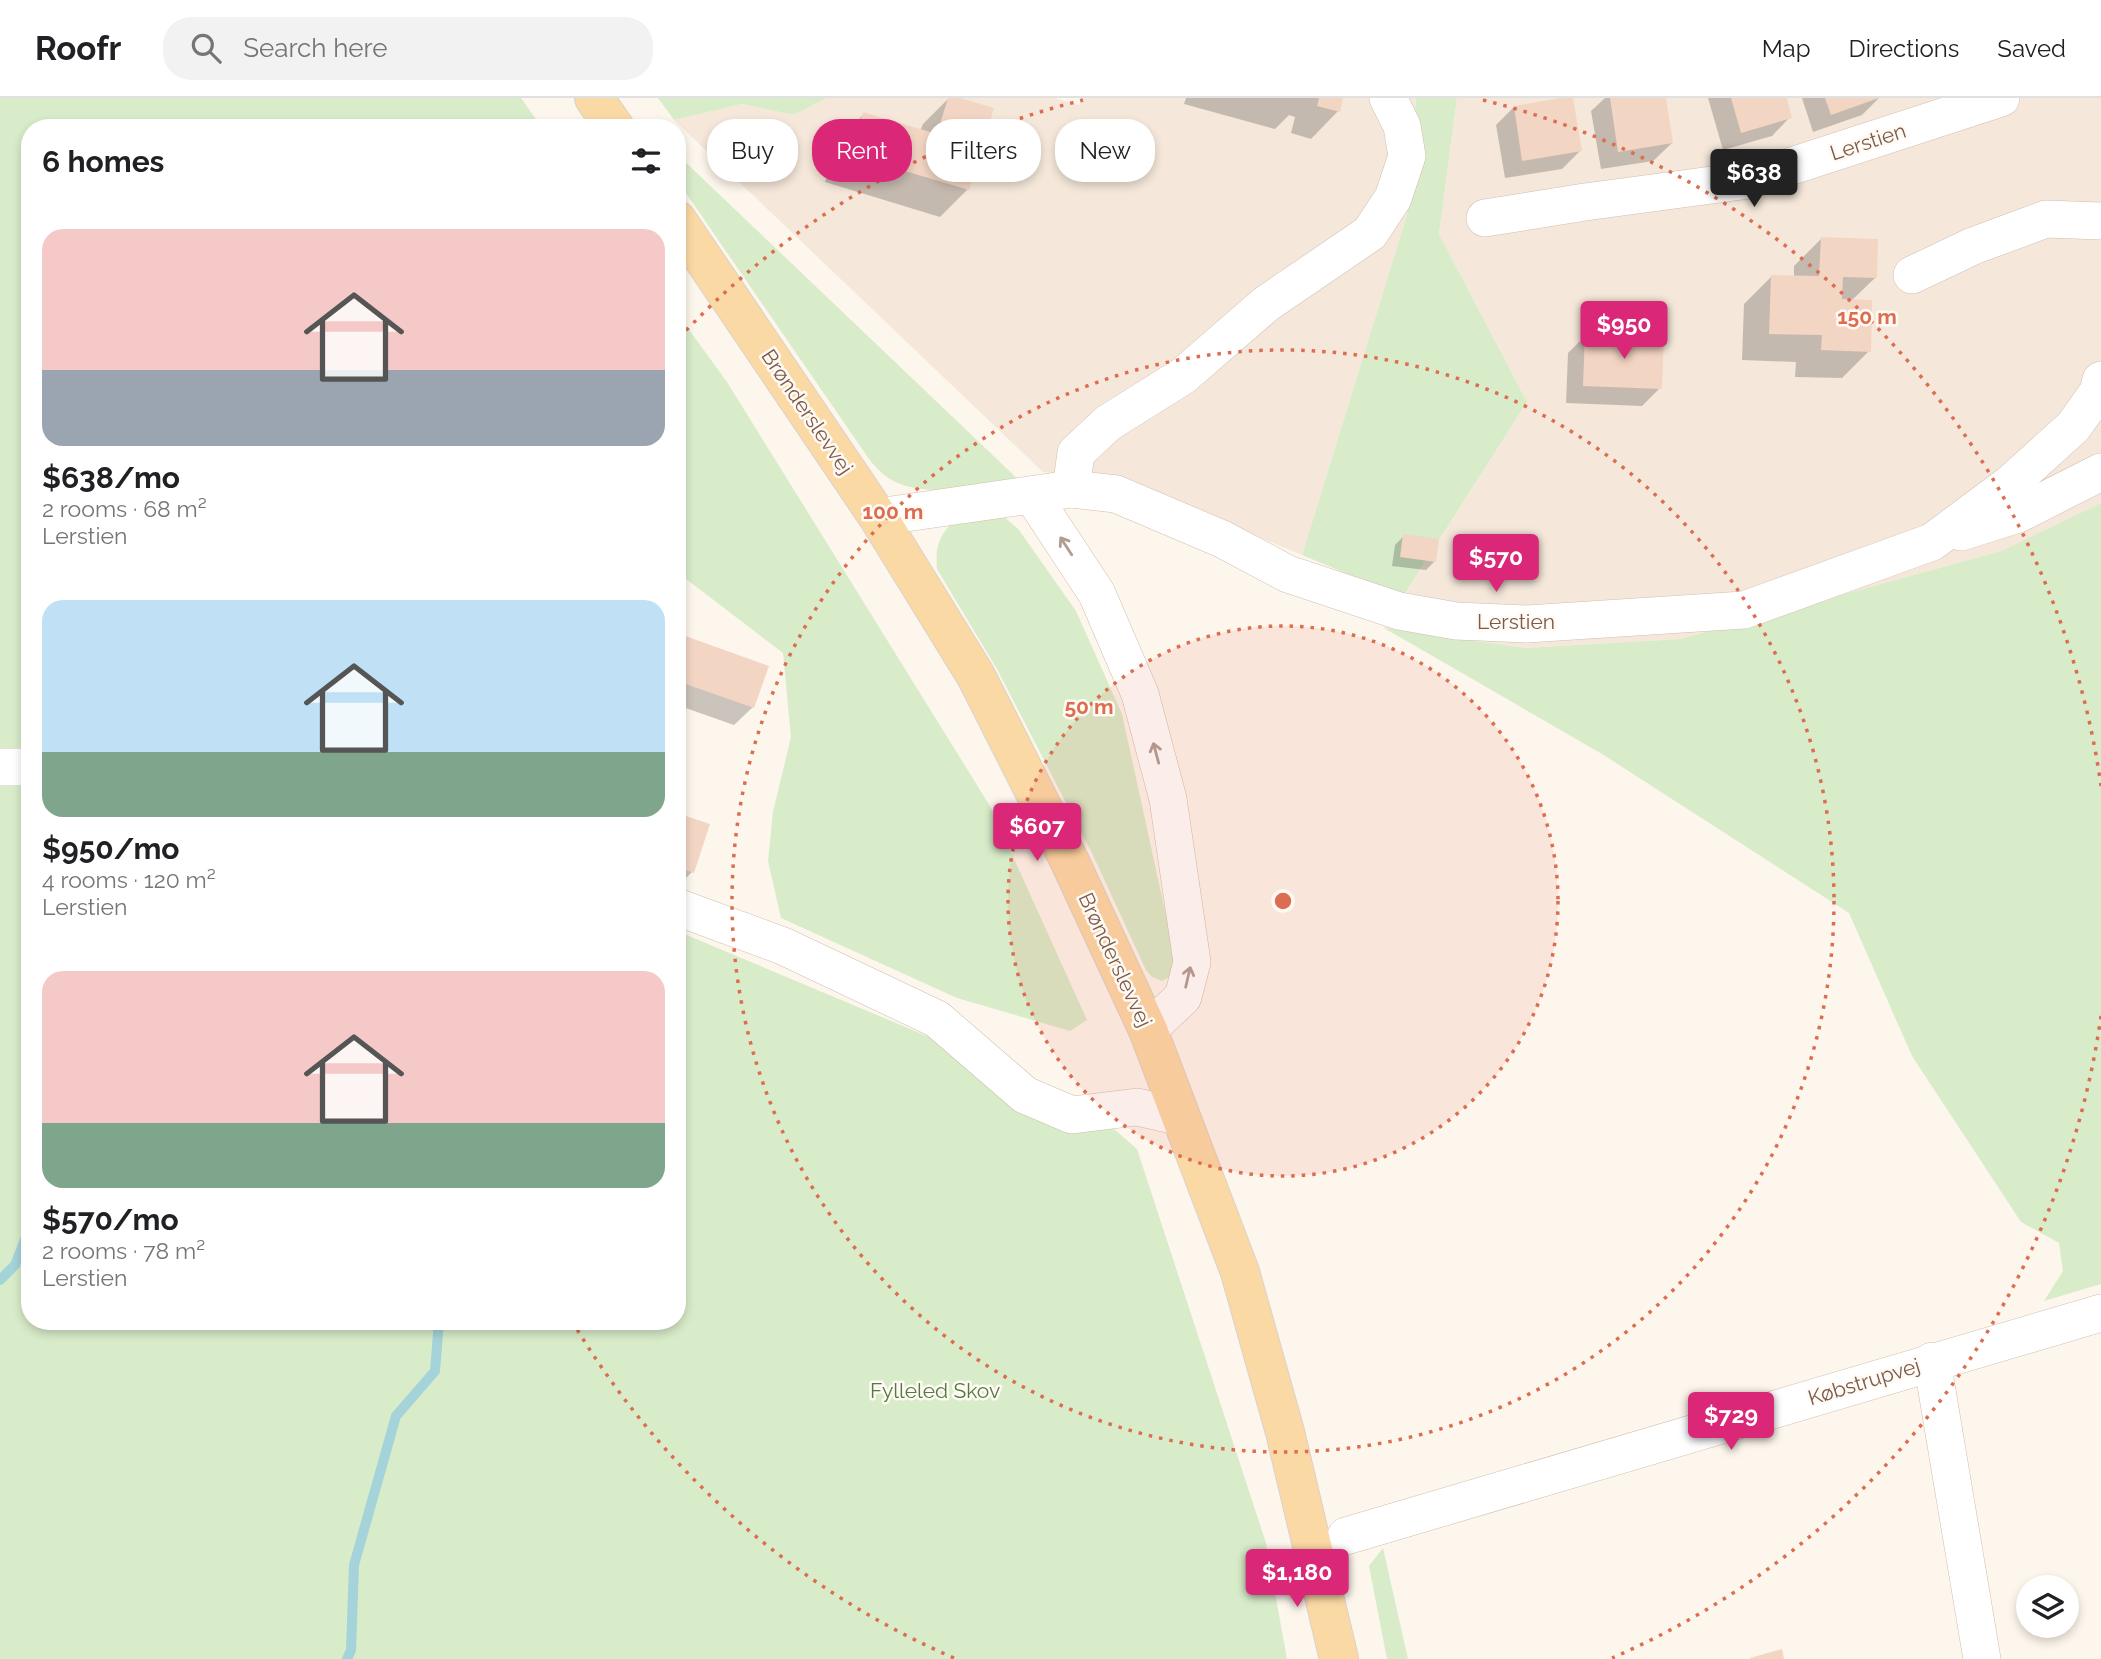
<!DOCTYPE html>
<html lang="en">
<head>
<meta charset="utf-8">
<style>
	body { margin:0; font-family:Raleway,sans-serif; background:#f2f2f2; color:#202124; height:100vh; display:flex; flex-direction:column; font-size:26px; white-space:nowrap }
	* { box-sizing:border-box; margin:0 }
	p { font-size:23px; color:#757577 }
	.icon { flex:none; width:38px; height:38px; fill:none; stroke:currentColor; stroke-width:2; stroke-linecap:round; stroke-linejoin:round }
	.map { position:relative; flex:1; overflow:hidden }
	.sheet { position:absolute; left:21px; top:21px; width:665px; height:1211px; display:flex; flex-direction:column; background:#fff; border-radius:28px; box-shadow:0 4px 10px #0003 }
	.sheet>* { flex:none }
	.banner { position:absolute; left:707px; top:21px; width:665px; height:63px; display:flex; gap:14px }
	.tools { position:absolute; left:2016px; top:1477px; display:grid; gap:14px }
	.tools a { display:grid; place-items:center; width:63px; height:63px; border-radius:50%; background:#fff; box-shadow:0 4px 10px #0003; font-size:35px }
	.price { position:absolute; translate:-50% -60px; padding:0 16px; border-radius:7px; background:#db2777; color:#fff; font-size:23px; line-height:46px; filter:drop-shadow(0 2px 4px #0008) }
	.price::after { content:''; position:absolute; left:50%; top:42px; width:21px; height:16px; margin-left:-10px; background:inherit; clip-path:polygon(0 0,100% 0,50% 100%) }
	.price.selected { background:#222; color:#fff }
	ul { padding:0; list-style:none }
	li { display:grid; align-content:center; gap:14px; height:371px; padding:0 21px }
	li span { display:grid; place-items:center; height:217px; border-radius:21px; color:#555 }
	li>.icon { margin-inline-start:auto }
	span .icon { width:126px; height:126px; fill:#fffc; stroke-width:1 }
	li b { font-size:30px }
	h2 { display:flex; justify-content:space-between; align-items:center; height:84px; padding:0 21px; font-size:30px }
	.chip { padding:0 24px; border-radius:28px; background:#fff; box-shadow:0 4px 10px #0003; font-size:24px; line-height:63px }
	.chip.selected { background:#db2777; color:#fff }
	header { display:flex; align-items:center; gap:42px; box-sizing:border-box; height:98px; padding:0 35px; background:#fff; border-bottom:2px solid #e0e0e0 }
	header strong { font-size:33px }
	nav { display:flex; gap:38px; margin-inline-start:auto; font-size:24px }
	.search { width:490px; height:63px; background:#f2f2f2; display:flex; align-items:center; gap:18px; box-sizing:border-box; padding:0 24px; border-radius:28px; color:#757577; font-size:26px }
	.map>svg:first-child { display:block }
	.residential { fill:#f5e8da }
	.green { fill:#d8ecc9 }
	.shadow { fill:#0003 }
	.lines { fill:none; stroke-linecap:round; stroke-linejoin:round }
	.stream { stroke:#a5d3da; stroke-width:10 }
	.building { fill:#f3d5c3 }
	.minor-casing { stroke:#d1beb0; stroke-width:38 }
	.major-casing { stroke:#dad1cd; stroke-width:40 }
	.minor { stroke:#fff; stroke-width:37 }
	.major { stroke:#fbd9a5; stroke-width:38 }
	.oneway { stroke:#af9d94 }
	.ring { fill:none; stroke:#dc6d51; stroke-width:3.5; stroke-dasharray:3.5 7 }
	.labels { text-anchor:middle; stroke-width:5; stroke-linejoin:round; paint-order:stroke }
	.street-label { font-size:21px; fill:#7a5c4d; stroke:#fffaf3 }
	.park-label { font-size:21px; fill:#537a41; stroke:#fffaf3 }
	.centre { fill:#dc6d51; stroke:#fffaf3; stroke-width:3.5 }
	.ring-label { font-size:21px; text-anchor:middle; font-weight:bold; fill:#dc6d51; stroke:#fffaf3; stroke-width:5; stroke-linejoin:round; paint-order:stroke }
</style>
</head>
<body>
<header>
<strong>Roofr</strong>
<div class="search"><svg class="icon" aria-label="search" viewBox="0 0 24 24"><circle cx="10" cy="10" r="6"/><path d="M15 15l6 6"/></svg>Search here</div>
<nav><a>Map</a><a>Directions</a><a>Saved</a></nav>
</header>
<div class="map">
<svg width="2101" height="1561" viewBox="0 0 2101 1561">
	<rect width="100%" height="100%" fill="#fdf6ec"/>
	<g class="residential">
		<path d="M827,0H1054L1079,7L1082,0H1416L1407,117L1302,457L1122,382L1043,374L674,22L742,6L794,17Z"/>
		<path d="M1457,0H2101V405L2001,453L1680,541L1526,550L1384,530L1527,304L1439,136Z"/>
	</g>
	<g class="green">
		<path d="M0,0H521L542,30H30V1223H677V833L934,941L1071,1033L1114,1031L1137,1051L1266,1445L1287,1561H0Z"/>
		<path d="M658,0H827L794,17L742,6L674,22Z"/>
		<path d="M1416,0H1457L1439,136L1527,304L1403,499L1302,457L1407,117Z"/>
		<path d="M679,58L1023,386C983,388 916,403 884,377C878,372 873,366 869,361L677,82Z"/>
		<path d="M677,215L727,284L990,708L1087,922L1070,933L957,900L781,820L768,763L773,714L791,639L783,555L677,474Z"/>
		<path d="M2101,405V1186L2044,1203L2063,1173L2059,1145L2021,1124L1912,958L1849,815L1602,656L1384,530L1526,550L1680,541L2001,453Z"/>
		<path d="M1002,417L1019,432L1076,513L1122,616L1177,868L1173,877L1162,883L1152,879L1146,872L1092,755L997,571L937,471C935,446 940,436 958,419Z"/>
		<path d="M1383,1450L1408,1561H1387L1369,1468Z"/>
	</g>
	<g class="shadow">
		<path d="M949,0L991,11L967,92L940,119L825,84L837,43L864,16L920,33L923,26Z"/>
		<path d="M1186,0H1341L1338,13L1311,41L1291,35L1295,19L1289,17L1275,31L1184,6Z"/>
		<path d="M1605,0H1665L1672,45L1653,63L1601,71L1591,13Z"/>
		<path d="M1708,0H1785L1790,19L1772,38L1723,52Z"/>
		<path d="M1802,0H1879L1862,17L1813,34Z"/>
		<path d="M1514,9L1580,53L1562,71L1505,80L1496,27Z"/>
		<path d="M1821,141L1875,180L1851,203L1869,253L1842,280L1795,279L1796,264L1742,262L1744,206L1771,179H1794V168Z"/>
		<path d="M1586,237L1660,290L1642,308L1566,305L1568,255Z"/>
		<path d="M1404,438L1435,463L1426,472L1392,468L1395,447Z"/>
		<path d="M677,537L753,609L734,627L677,607Z"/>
		<path d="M677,717L692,774L677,789Z"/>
	</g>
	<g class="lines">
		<g class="stream">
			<path d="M0,1182L15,1167L30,1129"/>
			<path d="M347,1561L351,1552L354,1467L396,1318L435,1273L439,1223"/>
		</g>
	</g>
	<g class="building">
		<path d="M948,0H960L994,10L969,92L851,57L863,14L937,36Z"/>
		<path d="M1319,0H1343L1340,14L1317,8Z"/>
		<path d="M1561,0H1573L1582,53L1522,63L1514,8Z"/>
		<path d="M1610,0H1666L1673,45L1618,54Z"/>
		<path d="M1731,0H1787L1792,20L1741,35Z"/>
		<path d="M1825,0H1879L1831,17Z"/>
		<path d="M1821,139L1878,141L1877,180L1843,179L1842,201L1872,202L1871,254L1821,252L1822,237L1769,236L1771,177L1819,178Z"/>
		<path d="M1585,235L1664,238L1662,291L1583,288Z"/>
		<path d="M1403,436L1439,441L1436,464L1400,459Z"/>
		<path d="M677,535L769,568L754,610L677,583Z"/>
		<path d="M677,715L710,726L694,775L677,769Z"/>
		<path d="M1782,1551L1784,1561H1750V1560Z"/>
	</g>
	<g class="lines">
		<g class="minor-casing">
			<g id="minor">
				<path d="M1485,120L1585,104L1749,82L2001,0"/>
				<path d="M1912,177L1973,148L2046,121L2101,123"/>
				<path d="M1071,391L1076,355L1108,325L1183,278L1266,206L1370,135L1393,100L1407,58L1402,28L1388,0"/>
				<path d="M1032,397L1097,496L1140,596L1168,701L1192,864L1183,899L1148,932"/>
				<path d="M878,419L1071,391L1116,396L1222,441L1288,476L1399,513L1456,523L1527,526L1744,512L1932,444L2011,385L2073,329L2098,294L2101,282"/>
				<path d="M1961,434L2018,416L2101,374"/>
				<path d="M0,669H30"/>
				<path d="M677,809L783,848L937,921L1025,997L1072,1017L1137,1009L1181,1019"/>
				<path d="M1932,1263L1982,1561"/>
				<path d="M1346,1438L2101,1215"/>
			</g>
		</g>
		<g class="major-casing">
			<g id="major">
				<path d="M594,0L615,30"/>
				<path d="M677,122L878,419L976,578L1070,764L1148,932L1240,1174L1285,1334L1339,1561"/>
			</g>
		</g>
		<use href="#minor" class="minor"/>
		<use href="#major" class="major"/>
	</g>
	<defs><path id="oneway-shaft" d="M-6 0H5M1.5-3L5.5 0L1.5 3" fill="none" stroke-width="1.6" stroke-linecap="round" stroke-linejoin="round" transform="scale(1.75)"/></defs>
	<g class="oneway">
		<use href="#oneway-shaft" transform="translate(1066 448) rotate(-123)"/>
		<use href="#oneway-shaft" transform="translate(1156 655) rotate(-105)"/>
		<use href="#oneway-shaft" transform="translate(1188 879) rotate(-77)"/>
	</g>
	<circle cx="1283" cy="803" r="275" fill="#dc6d51" fill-opacity=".12"/>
	<g class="ring">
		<circle cx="1283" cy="803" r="275"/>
		<circle cx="1283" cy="803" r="551"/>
		<path d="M2101 918A826 826 0 0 1 1612 1560M954 1560A826 826 0 0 1 575 1228M679 240A826 826 0 0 1 1083 2M1483 2A826 826 0 0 1 2101 688"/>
	</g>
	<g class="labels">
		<g class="street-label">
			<text transform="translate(1868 44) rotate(-18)" y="7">Lerstien</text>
			<text transform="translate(807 314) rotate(56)" y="7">Brønderslevvej</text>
			<text x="1516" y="531">Lerstien</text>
			<text transform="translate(1115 862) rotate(65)" y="7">Brønderslevvej</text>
			<text transform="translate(1864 1284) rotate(-17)" y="7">Købstrupvej</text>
		</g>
		<g class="park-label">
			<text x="935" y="1300">Fylleled Skov</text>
		</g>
	</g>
	<circle cx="1283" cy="803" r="10" class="centre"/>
	<g class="ring-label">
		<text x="1867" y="226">150 m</text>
		<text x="893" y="421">100 m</text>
		<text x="1089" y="616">50 m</text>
	</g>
</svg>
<div class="tools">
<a><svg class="icon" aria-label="layers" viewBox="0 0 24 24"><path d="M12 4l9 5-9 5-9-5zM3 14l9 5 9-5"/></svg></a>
</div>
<b class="price selected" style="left:1754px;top:111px">$638</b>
<b class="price" style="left:1624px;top:263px">$950</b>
<b class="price" style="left:1496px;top:496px">$570</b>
<b class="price" style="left:1037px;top:765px">$607</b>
<b class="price" style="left:1731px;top:1354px">$729</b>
<b class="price" style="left:1297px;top:1511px">$1,180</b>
<div class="banner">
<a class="chip">Buy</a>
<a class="chip selected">Rent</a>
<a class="chip">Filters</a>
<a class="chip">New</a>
</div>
<section class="sheet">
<h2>6 homes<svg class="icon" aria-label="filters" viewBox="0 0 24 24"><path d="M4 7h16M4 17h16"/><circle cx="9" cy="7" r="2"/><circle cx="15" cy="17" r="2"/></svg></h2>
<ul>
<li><span style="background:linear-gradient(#f6c9c9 65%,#9aa5b1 0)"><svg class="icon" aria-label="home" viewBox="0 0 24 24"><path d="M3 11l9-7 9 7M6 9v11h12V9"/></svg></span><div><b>$638/mo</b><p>2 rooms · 68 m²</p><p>Lerstien</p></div></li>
<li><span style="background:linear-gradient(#bfe0f5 70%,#7fa58c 0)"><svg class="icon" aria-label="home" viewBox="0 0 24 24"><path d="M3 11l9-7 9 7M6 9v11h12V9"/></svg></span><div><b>$950/mo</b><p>4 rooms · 120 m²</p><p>Lerstien</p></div></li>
<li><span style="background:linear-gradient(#f6c9c9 70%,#7fa58c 0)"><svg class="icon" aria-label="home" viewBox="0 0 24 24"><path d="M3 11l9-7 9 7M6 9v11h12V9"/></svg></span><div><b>$570/mo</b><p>2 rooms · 78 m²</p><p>Lerstien</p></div></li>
</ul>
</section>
</div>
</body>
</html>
